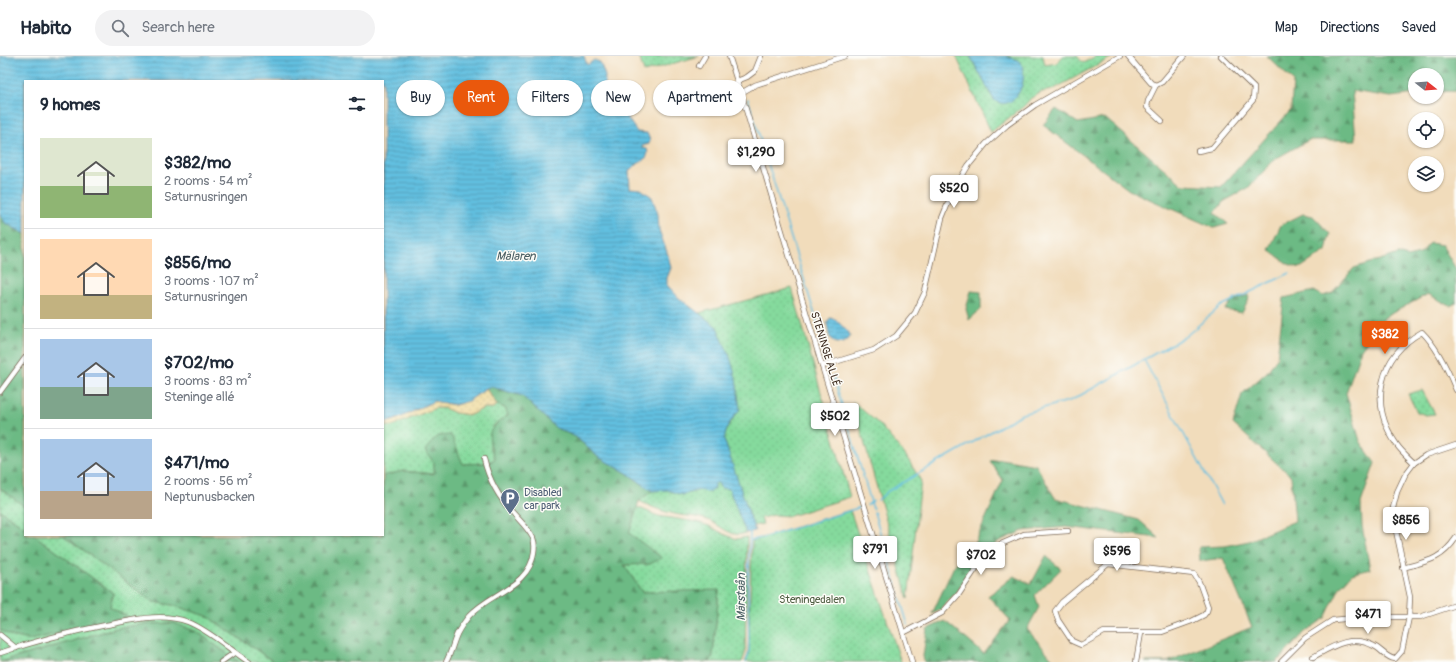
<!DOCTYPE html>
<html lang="en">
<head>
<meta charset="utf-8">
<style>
	body { margin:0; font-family:Pangolin,sans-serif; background:#f2f2f3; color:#1f2937; height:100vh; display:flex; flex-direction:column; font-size:15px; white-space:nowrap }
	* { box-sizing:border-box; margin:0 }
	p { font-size:13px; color:#747a83 }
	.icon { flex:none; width:22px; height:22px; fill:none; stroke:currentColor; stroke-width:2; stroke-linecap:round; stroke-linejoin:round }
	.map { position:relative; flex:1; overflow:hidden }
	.side { position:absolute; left:24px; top:24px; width:360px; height:456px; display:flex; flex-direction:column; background:#fff; border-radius:0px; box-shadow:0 1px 3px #0004 }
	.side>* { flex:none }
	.top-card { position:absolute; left:396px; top:24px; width:380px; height:36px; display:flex; gap:8px }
	.needle { width:26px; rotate:107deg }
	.fabs { position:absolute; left:1408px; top:12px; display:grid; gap:8px }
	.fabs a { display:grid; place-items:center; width:36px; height:36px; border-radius:50%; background:#fff; box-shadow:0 1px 3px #0004; font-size:20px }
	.price { position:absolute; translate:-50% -34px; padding:0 9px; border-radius:4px; background:#fff; color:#222; font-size:13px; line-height:26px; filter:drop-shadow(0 1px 2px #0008) }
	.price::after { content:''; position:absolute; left:50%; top:24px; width:12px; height:9px; margin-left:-6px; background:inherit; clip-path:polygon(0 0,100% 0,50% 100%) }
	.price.selected { background:#ea580c; color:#fff }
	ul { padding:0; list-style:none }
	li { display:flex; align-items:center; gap:12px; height:100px; padding:0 16px }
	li+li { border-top:1px solid #e0e1e3 }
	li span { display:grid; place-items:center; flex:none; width:112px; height:80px; border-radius:0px; color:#555 }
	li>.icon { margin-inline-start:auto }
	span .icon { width:48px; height:48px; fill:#fffc; stroke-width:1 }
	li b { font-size:17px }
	h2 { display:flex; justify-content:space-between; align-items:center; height:48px; padding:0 16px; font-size:17px }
	.tag { padding:0 14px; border-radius:18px; background:#fff; box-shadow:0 1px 3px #0004; font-size:14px; line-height:36px }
	.tag.selected { background:#ea580c; color:#fff }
	header { display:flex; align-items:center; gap:24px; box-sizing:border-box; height:56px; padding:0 20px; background:#fff; border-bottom:1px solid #e0e1e3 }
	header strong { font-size:19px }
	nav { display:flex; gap:22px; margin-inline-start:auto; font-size:14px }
	.search { width:280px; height:36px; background:#f2f2f3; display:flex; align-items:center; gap:10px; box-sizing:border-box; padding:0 14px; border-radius:22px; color:#747a83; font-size:15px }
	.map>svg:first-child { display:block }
	.green { fill:url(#green-dots); stroke:#60825e }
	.forest { fill:url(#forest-firs); stroke:#547251 }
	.sand { fill:url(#sand-dots); stroke:#94825e }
	.water { fill:url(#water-rules); stroke:#4e747f }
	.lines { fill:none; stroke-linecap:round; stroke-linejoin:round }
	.stream { stroke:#62bfe0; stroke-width:1.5 }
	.street-casing { stroke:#7b6855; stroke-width:6 }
	.street { stroke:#fff; stroke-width:4.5 }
	.labels { text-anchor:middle; stroke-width:3; stroke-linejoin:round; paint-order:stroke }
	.street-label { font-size:11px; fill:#3b2a1e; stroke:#fdfcf7 }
	.service-label { font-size:11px; fill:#4e5e75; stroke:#fdfcf7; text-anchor:start }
	.park-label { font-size:11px; fill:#515f44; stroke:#fdfcf7 }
	.water-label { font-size:12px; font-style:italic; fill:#495e62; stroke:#fdfcf7 }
</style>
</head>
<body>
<header>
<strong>Habito</strong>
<div class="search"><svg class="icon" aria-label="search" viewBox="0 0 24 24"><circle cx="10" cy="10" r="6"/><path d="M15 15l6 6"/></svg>Search here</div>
<nav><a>Map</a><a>Directions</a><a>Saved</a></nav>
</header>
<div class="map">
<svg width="1456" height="606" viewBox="0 0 1456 606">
	<defs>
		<pattern id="green-dots" width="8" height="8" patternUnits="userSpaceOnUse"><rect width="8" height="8" fill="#85da9d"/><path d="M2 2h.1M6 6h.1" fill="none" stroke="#74bb87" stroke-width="1.8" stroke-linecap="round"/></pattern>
		<pattern id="forest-firs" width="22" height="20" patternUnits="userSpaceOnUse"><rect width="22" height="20" fill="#6cba84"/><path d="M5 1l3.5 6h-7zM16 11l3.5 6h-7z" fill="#5a976b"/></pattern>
		<pattern id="sand-dots" width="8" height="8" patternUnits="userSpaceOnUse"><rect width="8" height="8" fill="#eeda9e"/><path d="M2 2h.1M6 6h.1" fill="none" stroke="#cdbb88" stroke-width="1.8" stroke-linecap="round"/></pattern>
		<pattern id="water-rules" width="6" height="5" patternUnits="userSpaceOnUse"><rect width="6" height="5" fill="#62bfe0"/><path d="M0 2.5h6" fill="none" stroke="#529bb5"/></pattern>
	</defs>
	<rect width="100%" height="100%" fill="#fdfcf7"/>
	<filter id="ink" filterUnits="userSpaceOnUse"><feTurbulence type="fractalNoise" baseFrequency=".025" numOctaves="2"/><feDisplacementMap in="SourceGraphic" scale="8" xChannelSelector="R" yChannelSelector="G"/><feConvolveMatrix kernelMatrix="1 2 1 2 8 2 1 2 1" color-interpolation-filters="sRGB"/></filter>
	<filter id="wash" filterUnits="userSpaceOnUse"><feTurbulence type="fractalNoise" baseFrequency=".012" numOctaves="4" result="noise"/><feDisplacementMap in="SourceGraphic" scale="16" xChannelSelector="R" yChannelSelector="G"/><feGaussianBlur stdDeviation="0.9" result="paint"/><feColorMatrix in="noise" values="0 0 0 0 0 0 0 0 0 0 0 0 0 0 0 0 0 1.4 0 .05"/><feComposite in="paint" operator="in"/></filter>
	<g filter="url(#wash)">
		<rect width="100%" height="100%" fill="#f1dcbb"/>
		<g class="green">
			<path d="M639,0H699L644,16Z"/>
			<path d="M956,0H970L994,44L1017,39L1023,25L1016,3L1010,2L1006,0H1043L1045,9L1057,7L1063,0H1077L1083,7L1096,0H1114L1052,34L1042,36L1031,42L1024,50L991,76Z"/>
			<path d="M792,232L850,441L790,460L774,459L761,462L763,468L753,470L724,383L728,370L740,353L717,271L699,257Z"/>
			<path d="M1422,334L1435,358L1426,359L1417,356L1408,338Z"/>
			<path d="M853,346L879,368L906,400L921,425L908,543Z"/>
			<path d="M497,349L505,352L508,359L493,370L490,390L495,403L486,407L462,408L451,380L425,394L434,407L435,418L403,415L383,420V370H392L435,352H444L456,357L470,359L484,352H493Z"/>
			<path d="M717,426L729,433L746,477C731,482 723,471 710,465C697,459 684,461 671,457C660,455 650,450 639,445L652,435L667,434L682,439L700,434Z"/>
			<path d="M0,432L25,451V472L0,454Z"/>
			<path d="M637,451L658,460L697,466L709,470L726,479L737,483L747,481L745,598L742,606H710L713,599L719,535L642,536L624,509L650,508L629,477Z"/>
			<path d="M850,454L901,606H745L748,599L752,485Z"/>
			<path d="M34,479H63L153,546L172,549L207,560L274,606H239L197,576L174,567L146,568L117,572L0,606V574L11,580L30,584L128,561L110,551L113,537Z"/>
		</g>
		<g class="forest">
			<path d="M1267,0H1456V35L1437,36V19H1415V38L1391,41L1352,35L1356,84H1309L1275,103L1248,132L1223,146L1215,157L1228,168L1214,172L1129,134L1043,69L1056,53L1078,67L1105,62L1183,129L1221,131L1291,54L1293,25Z"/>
			<path d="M0,158L5,167L25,178V451L0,432Z"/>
			<path d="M1303,158L1313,160L1330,178L1326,195L1300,212L1288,208L1269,194L1281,169Z"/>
			<path d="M1430,187L1442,189L1456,213V247L1450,250L1428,238L1385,261L1361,293L1346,337L1360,385L1375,407L1361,447L1362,470L1370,513L1352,518L1340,531L1325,562L1305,576L1277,606H1145H1167L1252,571L1223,502L1200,505L1199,491L1225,490L1249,485L1295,465L1291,420L1233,368L1242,338L1267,316L1277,302L1284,242L1314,235L1323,240L1332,237L1354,212L1399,198L1407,201L1420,198Z"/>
			<path d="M971,235L981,236V253L969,264L966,253Z"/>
			<path d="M1249,239L1248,245L1242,257L1225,254L1232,245Z"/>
			<path d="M492,331L522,340L556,372L576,381L598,401L627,417L652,435L639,445L629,477L662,502L650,508L624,509L642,536L719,534L713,599L710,606H274L207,560L172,549L153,546L63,479H383V420L403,415L434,418V407L425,394L437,380L451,379L463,408L486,407L495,403C486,377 486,375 508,359L505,352L497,349L486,333Z"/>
			<path d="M1001,403L1036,409L1055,442L1139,464L1159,482L1066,471L1023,475L999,485L976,505L957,536L940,554L932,558L954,510L975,486L1003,424L990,405Z"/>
			<path d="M0,454L25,472V479H34L113,537L110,551L128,561L30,584L11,580L0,574Z"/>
			<path d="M1046,500L1061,513L1035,539L1039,551L1027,573L1055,606H924L923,600L927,573L945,565L984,598L1010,564L988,540L1014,520L1031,528Z"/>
			<path d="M174,567L197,576L239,606H1L117,572L146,568Z"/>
		</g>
		<path class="sand" d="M486,333L497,349L493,352H484L470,359L456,357L444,352H435L392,370H383V367L395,364L434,345L455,349L468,345Z"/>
		<g class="water">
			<path d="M0,0H584L587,9L594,4L600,6L605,20L604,38L621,52L637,76L647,77L650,84L649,88L642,90V92L647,93C651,105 636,106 629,115L630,132L641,133L652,141L658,158L659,174L668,199L671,212L667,222V229L679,242L717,271L730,301L736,322L740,353L728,369L724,383L755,475L746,477L729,433L721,432L717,426L715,428V433L707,436L699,434L682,439L667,434L652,435L627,417L598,401L576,381L556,372L522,340L492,331L486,333L468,345L455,349L434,345L395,364L383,367V25H25V178L5,167L0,158Z"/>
			<path d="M970,0H1006C1010,3 1016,2 1020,6C1031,21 1015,59 994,44Z"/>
			<path d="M830,262C838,263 844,273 850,278V281C846,288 836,290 831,283C828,279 828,272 827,267Z"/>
		</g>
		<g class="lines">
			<g class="stream">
				<path d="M748,43L828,301"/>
				<path d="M1144,304L1222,449"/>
				<path d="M833,319L873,453"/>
				<path d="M878,444L888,435L1022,358L1072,344L1186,280L1221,250L1290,217"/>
				<path d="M867,449L873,445"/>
				<path d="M874,456L908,569"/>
				<path d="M763,482L861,451"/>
				<path d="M751,484L761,482"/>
				<path d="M746,606L749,596L748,530L750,476"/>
			</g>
		</g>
	</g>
	<g filter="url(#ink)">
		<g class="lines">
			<g class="street-casing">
				<g id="street">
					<path d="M729,0L741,37"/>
					<path d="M845,0L755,29L741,37L822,310L912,606"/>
					<path d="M1128,0L1151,27L1156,29L1162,26L1184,0"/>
					<path d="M699,10L705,0"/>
					<path d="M1156,29L1148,45L1147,51L1162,65"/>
					<path d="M677,54L723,39L731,34L737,25L747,21L755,15L761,0"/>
					<path d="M1198,95L1212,92L1253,44L1254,32L1221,0"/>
					<path d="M822,310L874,294L896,280L915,257L925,236L942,162L953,135L968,110L986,88L1007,69L1035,49L1120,0"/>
					<path d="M0,336L25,302"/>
					<path d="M1414,407C1408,401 1401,395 1397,389C1368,348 1379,300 1422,276C1438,292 1448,314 1456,334"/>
					<path d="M1108,508L1194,518L1199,526L1208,551L1207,555L1204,559L1192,565L1162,576H1104L1081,589L1072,585L1058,564L1055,555L1062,546Z"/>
					<path d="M1403,512C1428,505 1441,504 1456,482"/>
					<path d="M903,577L942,557L959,538L979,508L1001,488L1024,478L1068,475"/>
					<path d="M0,579L16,592"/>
					<path d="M0,597C35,585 70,576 106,569C133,564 162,556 188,566C209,574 230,594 249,606"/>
					<path d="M1313,601C1333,590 1351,578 1374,590C1381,593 1386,602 1395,603L1402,595L1409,561L1410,541L1395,470L1393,452L1397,436L1405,419L1414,407L1426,399L1456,389"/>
					<path d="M221,606L234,597"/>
					<path d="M446,606C451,597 453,587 457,578C460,572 465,565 469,560C489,537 530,531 534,496C535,490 535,487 533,482C528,472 521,466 514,458C499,442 489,425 484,403"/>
					<path d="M1136,606L1141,577"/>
					<path d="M1281,606L1305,582L1333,564L1366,561H1420L1456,549"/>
				</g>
			</g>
			<use href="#street" class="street"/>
		</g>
	</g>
	<defs>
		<g id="parking-pin" transform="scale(1)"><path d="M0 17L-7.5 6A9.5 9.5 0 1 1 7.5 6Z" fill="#5c6f8a" stroke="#fdfcf7"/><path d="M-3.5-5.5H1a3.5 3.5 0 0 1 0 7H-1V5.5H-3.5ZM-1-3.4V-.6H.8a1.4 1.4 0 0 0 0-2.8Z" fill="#fff"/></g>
	</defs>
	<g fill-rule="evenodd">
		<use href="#parking-pin" x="510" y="442"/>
	</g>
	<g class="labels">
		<g class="street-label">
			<text transform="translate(826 293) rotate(73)" y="4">STENINGE ALLÉ</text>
		</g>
		<g class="service-label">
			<text x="524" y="440">Disabled<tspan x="524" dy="13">car park</tspan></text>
		</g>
		<g class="park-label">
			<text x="812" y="547">Steningedalen</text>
		</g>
		<g class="water-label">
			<text x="516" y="204">Mälaren</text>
			<text transform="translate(741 541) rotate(-90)" y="4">Märstaån</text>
		</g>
	</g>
</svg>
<div class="fabs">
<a><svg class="needle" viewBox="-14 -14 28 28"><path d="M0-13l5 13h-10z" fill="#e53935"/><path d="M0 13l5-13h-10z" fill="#747a83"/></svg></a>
<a><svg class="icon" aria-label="locate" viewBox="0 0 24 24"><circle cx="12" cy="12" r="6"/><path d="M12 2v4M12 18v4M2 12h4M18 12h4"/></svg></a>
<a><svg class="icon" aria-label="layers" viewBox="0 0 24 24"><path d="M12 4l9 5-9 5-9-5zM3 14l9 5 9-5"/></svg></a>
</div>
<b class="price" style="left:756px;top:117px">$1,290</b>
<b class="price" style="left:954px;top:153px">$520</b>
<b class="price selected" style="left:1385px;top:299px">$382</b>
<b class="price" style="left:835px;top:381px">$502</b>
<b class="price" style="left:1406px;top:485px">$856</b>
<b class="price" style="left:875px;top:514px">$791</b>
<b class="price" style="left:1117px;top:516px">$596</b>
<b class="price" style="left:981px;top:520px">$702</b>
<b class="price" style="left:1368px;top:579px">$471</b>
<div class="top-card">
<a class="tag">Buy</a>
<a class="tag selected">Rent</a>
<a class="tag">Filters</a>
<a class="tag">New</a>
<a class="tag">Apartment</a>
</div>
<section class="side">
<h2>9 homes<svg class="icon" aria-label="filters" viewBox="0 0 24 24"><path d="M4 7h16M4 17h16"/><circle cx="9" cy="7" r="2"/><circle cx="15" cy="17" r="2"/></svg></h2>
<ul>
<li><span style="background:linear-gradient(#dfe7d0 60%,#8fb573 0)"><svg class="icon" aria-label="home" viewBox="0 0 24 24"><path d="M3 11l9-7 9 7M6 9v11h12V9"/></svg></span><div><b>$382/mo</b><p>2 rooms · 54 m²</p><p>Saturnusringen</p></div></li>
<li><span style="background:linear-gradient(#ffd9b3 70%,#c2b280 0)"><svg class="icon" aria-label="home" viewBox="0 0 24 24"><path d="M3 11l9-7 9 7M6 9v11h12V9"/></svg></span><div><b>$856/mo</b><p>3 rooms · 107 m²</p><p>Saturnusringen</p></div></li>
<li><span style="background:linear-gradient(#a9c7e8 60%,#7fa58c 0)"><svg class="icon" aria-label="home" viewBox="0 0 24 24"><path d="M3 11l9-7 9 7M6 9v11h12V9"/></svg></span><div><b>$702/mo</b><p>3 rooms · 83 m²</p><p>Steninge allé</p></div></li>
<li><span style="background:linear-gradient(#a9c7e8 65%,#b9a48a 0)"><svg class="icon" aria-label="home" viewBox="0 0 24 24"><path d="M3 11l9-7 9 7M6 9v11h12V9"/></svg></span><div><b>$471/mo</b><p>2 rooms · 56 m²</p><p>Neptunusbacken</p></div></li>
</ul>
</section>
</div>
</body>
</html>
